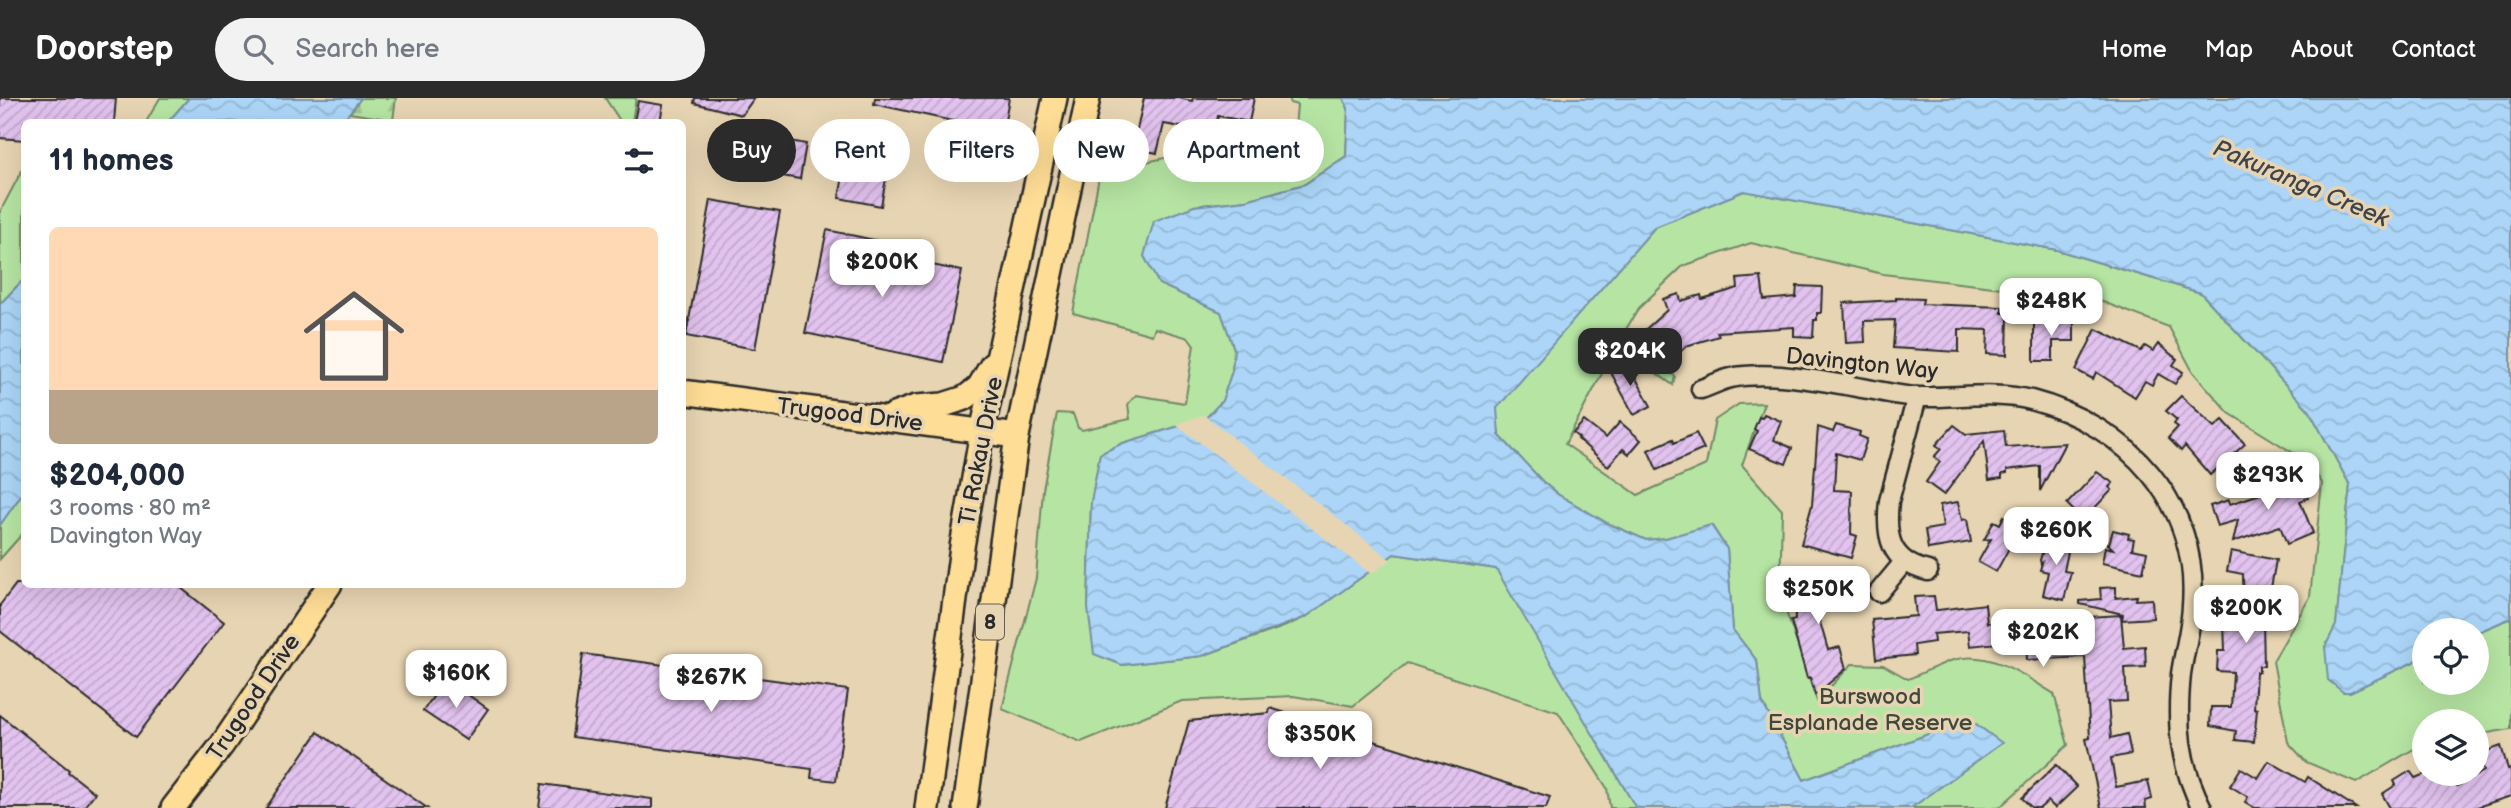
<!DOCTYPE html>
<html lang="en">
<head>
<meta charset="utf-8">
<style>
	body { margin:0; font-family:"Balsamiq Sans",sans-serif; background:#f2f2f3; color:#1f2937; height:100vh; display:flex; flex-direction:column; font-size:26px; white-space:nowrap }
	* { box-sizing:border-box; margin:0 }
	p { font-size:23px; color:#747a83 }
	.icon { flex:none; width:38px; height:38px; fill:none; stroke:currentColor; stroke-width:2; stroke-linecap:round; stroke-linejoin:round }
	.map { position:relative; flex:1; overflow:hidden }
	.sheet { position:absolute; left:21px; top:21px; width:665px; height:469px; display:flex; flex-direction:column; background:#fff; border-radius:10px; box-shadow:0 7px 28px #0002 }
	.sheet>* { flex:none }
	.guide { position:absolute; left:707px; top:21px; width:665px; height:63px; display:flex; gap:14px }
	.tools { position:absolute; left:2412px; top:520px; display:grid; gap:14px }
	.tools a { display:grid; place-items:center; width:77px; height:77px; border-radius:50%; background:#fff; box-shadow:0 7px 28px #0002; font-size:35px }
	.price { position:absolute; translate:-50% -60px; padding:0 16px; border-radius:14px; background:#fff; color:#222; font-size:23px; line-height:46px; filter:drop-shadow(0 2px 4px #0008) }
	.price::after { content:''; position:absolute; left:50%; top:42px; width:21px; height:16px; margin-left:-10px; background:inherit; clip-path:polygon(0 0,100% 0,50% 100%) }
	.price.current { background:#2b2b2b; color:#fff }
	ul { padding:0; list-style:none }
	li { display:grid; align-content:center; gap:14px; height:371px; padding:0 28px }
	li span { display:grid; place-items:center; height:217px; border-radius:10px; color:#555 }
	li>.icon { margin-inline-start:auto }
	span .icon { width:126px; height:126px; fill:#fffc; stroke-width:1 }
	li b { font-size:30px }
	h2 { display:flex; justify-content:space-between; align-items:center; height:84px; padding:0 28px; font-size:30px }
	.tag { padding:0 24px; border-radius:32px; background:#fff; box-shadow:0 7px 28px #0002; font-size:24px; line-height:63px }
	.tag.current { background:#2b2b2b; color:#fff }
	header { display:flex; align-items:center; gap:42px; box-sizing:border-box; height:98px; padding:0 35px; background:#2b2b2b; color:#fff }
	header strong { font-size:33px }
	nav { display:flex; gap:38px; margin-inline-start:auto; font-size:24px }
	.search { width:490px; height:63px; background:#f2f2f3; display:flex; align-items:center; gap:18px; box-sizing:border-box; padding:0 24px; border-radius:38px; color:#747a83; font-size:26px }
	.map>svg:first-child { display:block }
	.green { fill:#b6e5a3; stroke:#708867; stroke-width:2 }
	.forest { fill:url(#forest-firs); stroke:#708867; stroke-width:2 }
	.water { fill:url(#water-waves); stroke:#7891a5; stroke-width:2 }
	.pier { fill:#e7d4b2 }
	.building { fill:url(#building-hatch); stroke:#2b2b2b; stroke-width:2 }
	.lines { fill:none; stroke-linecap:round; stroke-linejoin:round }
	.minor-casing { stroke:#2b2b2b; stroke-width:23 }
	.major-casing { stroke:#2b2b2b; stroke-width:28 }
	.minor { stroke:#e7d4b2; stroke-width:18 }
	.major { stroke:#fedd96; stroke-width:23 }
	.labels { text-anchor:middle; stroke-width:7; stroke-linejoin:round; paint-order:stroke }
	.shield { fill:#e7d4b2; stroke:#635e54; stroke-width:2 }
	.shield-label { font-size:21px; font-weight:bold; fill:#2b2b2b }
	.street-label { font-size:23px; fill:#2b2b2b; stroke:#e7d4b2 }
	.park-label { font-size:23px; fill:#40473d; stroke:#e7d4b2 }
	.water-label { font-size:24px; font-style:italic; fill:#3e444a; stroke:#e7d4b2 }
</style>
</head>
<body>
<header>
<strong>Doorstep</strong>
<div class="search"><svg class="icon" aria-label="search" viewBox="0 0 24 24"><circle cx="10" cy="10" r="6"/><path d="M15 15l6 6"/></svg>Search here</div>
<nav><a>Home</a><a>Map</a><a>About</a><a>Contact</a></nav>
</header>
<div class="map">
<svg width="2511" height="710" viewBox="0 0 2511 710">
	<defs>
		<pattern id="forest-firs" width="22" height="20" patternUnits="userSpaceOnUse" patternTransform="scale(1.75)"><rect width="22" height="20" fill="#b6e5a3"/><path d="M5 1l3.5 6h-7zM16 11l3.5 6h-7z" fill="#9dc58c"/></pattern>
		<pattern id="water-waves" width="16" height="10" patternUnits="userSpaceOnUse" patternTransform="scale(1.75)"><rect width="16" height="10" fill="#acd5f7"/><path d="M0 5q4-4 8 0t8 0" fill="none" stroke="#94b7d4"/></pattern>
		<pattern id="building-hatch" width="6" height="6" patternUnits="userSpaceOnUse" patternTransform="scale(1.75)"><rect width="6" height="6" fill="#e2c2ee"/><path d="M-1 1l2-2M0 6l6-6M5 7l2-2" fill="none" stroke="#c2a7cc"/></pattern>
	</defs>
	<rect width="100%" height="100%" fill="#e7d4b2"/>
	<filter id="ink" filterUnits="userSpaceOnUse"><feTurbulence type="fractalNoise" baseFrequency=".0143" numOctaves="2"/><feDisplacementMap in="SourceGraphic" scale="14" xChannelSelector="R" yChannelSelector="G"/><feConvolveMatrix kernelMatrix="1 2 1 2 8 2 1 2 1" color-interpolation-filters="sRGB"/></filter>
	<g filter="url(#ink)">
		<g class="green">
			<path d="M160,0H189L168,24H146Z"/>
			<path d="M605,0H636L632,24H619V21Z"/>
			<path d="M1290,0H1343L1348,10L1346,58L1305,86L1246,102L1194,108L1144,158L1159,186L1221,214L1234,251L1232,273L1222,303L1206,320L1123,345L1100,356L1091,404L1088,510L1122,567L1202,558L1286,528L1306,519L1394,456L1497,471L1636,710H1610L1607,690L1558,614L1407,565L1353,608L1293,598L1182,603L1081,644L1002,611L1036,480L1043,392L1057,315L1073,316L1078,330L1082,332L1130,321L1128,306L1136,297L1185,305L1194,247L1189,240L1155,230L1152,237L1073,215L1100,74L1183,56H1206L1208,66H1220L1219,55L1256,57L1262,64L1282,48L1278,37L1294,41L1297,7L1290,5Z"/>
			<path d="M22,72L24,73V181L0,206V114Z"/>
			<path d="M1744,93L2057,152L2201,195L2309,312L2350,387L2336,528L2325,549L2350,594L2424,559V584H2476V535L2511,520V631L2476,637V623H2424V645L2356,685L2306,664L2288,644L2273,563L2310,499L2322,385L2308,364L2229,315L2193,274L2169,229L2095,201L1883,176L1751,145L1683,168L1639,210L1620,241L1675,278L1673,287L1617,247L1565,346L1638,397L1706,367L1715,322L1739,306L1764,305L1742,367L1782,412L1780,496L1817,603L1852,566L1883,567L1908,581C1923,575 1938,567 1953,562C1990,551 2025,578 2054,596L2068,647L1999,710H1911L2001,645L1969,621L1804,682L1762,604L1757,563L1733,532L1727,451L1712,428L1666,440L1646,442L1607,425L1559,397L1544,385L1499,337L1496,310L1655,129Z"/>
			<path d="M24,393V434L0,461V427Z"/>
		</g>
		<path class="forest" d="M361,0H396L393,22L350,15Z"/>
		<g class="water">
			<path d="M189,0H361L342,24H168Z"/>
			<path d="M1343,0H2511V520L2476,535V532H2424V559L2350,594H2343L2328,582L2325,549L2336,527L2350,387L2309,312L2201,195L2057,152L1744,93L1655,129L1497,310L1499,337L1544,385L1559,397L1607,425L1646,442L1666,440L1711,427L1727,451L1733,532L1757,563L1762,604L1804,682L1969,621L2002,645L1911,710H1636L1496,471L1394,456L1306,519L1202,558L1122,567L1094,556L1088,510L1091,404L1100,356L1123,345L1206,320L1222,303L1232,273L1234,251L1221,214L1159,186L1144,158L1154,123L1194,108L1246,102L1305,86L1346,58L1348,10Z"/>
			<path d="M24,181V393L0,427V206Z"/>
		</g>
		<path class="pier" d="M1204,317L1309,398L1391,462L1371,476L1176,326Z"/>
		<g class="building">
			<path d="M0,0H116L114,24H24V42L0,40Z"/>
			<path d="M695,0H754L742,17L694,5Z"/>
			<path d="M875,0H1009L1003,34L874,6Z"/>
			<path d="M1144,0H1179L1192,3L1193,0H1254L1249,24L1218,18L1214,35L1164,26L1157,55L1133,50Z"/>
			<path d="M638,3L663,7L660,24H634Z"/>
			<path d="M764,38L806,46L800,81L758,74Z"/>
			<path d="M847,56L889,64L881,108L839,100Z"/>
			<path d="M711,102L780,114L755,251L686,238Z"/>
			<path d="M827,132L879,143L877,156L962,173L943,264L805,235Z"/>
			<path d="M1761,179L1764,202L1796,199L1797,188L1822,189L1821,215H1817V222H1814L1813,239L1794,238V229L1717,234L1719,238L1686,248L1666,268L1637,239L1667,212L1663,201L1679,196L1681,203L1701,197L1702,201L1738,190L1737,181Z"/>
			<path d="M1896,200L1923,201L1922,206L2002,209V215H2006L2008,219L2007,257L1987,256L1988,232L1959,231V254L1893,250L1895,222L1864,223L1865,244L1846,245L1844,205L1896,202Z"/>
			<path d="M2034,224H2074V243H2053V263H2034Z"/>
			<path d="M2096,231L2141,253L2145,248L2153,253L2158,246L2177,261L2173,267L2183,274L2175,286L2158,276L2152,287L2145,283L2135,299L2096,274L2093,281L2076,272Z"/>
			<path d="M1626,262L1651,308L1634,317L1609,271Z"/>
			<path d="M2181,298L2215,329L2223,322L2245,346L2210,377L2185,348L2181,353L2168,340L2178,329L2174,326L2177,322L2166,313Z"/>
			<path d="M1764,316L1781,323L1774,342L1792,350L1786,366L1749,351L1757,333L1754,331L1759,319L1762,320Z"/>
			<path d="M1584,323L1606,340L1620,324L1641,342L1629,356L1623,351L1608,368L1578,341L1579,340L1573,335Z"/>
			<path d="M1836,327L1860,334L1859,338L1867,341L1860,362L1836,355L1834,392L1852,393L1851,436L1857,438L1851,460L1801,446L1812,407L1818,329L1833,334Z"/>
			<path d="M1954,327L1966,336L2004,332L2006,349L2065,345L2040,393V368L2007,372V375L2002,376V380L1989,382L1984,343L1944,397L1926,384L1940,364L1934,359L1941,351L1936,347Z"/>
			<path d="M1696,335L1704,351L1657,372L1648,352L1673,341L1674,345Z"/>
			<path d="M2097,374L2113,385L2109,389L2112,392L2083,422L2067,406Z"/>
			<path d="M2299,377L2308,400L2300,403L2313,435L2287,446L2280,428L2233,444L2238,422L2217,428L2210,408L2229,402L2230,406L2257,397Z"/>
			<path d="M1958,404L1962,422L1967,421L1971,444L1928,451L1925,432L1943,429L1940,407Z"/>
			<path d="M2004,418L2021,428L2017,435L2019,436L2016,437L1996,474L1978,464L1991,441L1984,442L1994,423L2000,426Z"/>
			<path d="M2113,432L2129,436L2128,440L2134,441L2132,451L2147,454L2143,474L2102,465L2105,449L2113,451L2107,445L2109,446Z"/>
			<path d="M2048,436L2066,440L2064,443L2070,444L2064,473L2071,474L2064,502L2043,497L2048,474L2040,472L2042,465L2041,466L2040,462Z"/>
			<path d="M2231,453L2276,462L2269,501H2276V523H2263L2264,568H2259V574H2256L2254,610L2257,611L2254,644L2235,642L2236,633L2210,628L2211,609H2231L2233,574L2217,573L2218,553H2225L2224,524L2244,523L2243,476L2227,473Z"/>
			<path d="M1794,476H1832V491L1855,490V509L1816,510L1828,552L1840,549L1846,571L1815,597L1810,579L1807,580L1791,523L1795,522Z"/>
			<path d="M16,486H176L224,524L136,639L0,533V507Z"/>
			<path d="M2116,489V500L2137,498L2136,502L2152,501L2153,520L2122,522L2123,516L2080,506V503L2101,501L2100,490Z"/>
			<path d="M1934,498L1936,512H1938L1985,506L1987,525L2121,517L2124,550L2145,548L2146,569L2125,570L2127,603L2108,604L2111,640L2127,636L2131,656L2111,660L2116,689L2148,683L2152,701L2145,703L2146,710H2101L2086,641L2090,640L2085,559L2027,562L2026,542L1970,548L1968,533L1933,536L1934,544L1914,547L1915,557L1876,561L1872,522L1916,518L1914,499Z"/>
			<path d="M441,555L455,565L445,580L431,570Z"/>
			<path d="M583,556L848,592L836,683L811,680L812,671L572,639Z"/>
			<path d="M446,581L488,611L466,642L423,613Z"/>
			<path d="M1270,610L1550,699L1546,710H1165L1189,623L1269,615Z"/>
			<path d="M0,617L69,672L68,674L95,695L83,710H0Z"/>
			<path d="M318,634L427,710H266Z"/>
			<path d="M2501,648L2508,671L2511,670V698L2474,710H2390L2382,696L2396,687L2394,683L2410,673L2415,680L2425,676H2451L2457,688L2484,673L2479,656Z"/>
			<path d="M2269,663L2305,684L2308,679L2356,710H2255L2245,704L2248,699L2230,688L2241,670L2258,680Z"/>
			<path d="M2056,667L2077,689L2055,710L2048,703L2040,710H2032L2022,700Z"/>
			<path d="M542,686L652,701V710H539Z"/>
		</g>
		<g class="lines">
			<g class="minor-casing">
				<g id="minor">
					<path d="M1701,291C1711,288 1721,282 1731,280C1770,272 1828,284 1868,291C1885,294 1903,299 1920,299C1956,300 1996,293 2031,302C2127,327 2200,405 2192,508C2191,531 2184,554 2181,576C2176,626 2179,665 2202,710"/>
					<path d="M1917,299L1889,403C1885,439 1890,464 1928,473"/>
					<path d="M1879,494L1904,464"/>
				</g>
			</g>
			<g class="major-casing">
				<g id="major">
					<path d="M682,294L1017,338"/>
					<path d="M894,317L916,309L943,307L965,300L979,289L992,267"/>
					<path d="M173,710L222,647L330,486"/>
					<path d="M927,710L962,449L982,334L1055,0"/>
					<path d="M965,710L1017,338L1088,0"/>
				</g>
			</g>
			<use href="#minor" class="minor"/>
			<use href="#major" class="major"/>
		</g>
	</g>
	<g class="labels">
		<rect class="shield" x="976" y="506.5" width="28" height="35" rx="5"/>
		<g class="shield-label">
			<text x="990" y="531">8</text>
		</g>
		<g class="street-label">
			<text transform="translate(1862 265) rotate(6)" y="8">Davington Way</text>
			<text transform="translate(850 316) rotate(7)" y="8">Trugood Drive</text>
			<text transform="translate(980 353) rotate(-79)" y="8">Ti Rakau Drive</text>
			<text transform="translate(253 599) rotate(-56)" y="8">Trugood Drive</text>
		</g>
		<g class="park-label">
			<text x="1870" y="606">Burswood<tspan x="1870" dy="26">Esplanade Reserve</tspan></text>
		</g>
		<g class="water-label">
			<text transform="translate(2301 85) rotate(23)" y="8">Pakuranga Creek</text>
		</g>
	</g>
</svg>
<div class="tools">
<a><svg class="icon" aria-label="locate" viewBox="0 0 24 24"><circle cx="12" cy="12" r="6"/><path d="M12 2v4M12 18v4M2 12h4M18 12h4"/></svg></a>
<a><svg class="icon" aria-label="layers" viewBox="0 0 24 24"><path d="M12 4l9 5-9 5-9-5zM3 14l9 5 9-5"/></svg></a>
</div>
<b class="price" style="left:882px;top:201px">$200K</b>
<b class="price" style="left:2051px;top:240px">$248K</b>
<b class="price current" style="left:1630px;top:290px">$204K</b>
<b class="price" style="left:2268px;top:414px">$293K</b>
<b class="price" style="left:2056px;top:469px">$260K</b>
<b class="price" style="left:1818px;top:528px">$250K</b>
<b class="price" style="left:2246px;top:547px">$200K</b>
<b class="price" style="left:2043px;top:571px">$202K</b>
<b class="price" style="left:456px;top:612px">$160K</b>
<b class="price" style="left:711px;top:616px">$267K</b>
<b class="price" style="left:1320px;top:673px">$350K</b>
<div class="guide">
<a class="tag current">Buy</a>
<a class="tag">Rent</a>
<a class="tag">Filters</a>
<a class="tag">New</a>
<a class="tag">Apartment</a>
</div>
<section class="sheet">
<h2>11 homes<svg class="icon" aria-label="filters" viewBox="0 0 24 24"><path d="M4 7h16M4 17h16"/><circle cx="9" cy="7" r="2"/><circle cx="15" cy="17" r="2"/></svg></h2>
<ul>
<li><span style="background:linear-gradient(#ffd9b3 75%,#b9a48a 0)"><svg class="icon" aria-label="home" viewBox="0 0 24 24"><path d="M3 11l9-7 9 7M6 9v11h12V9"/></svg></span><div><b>$204,000</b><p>3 rooms · 80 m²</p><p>Davington Way</p></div></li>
</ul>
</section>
</div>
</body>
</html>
